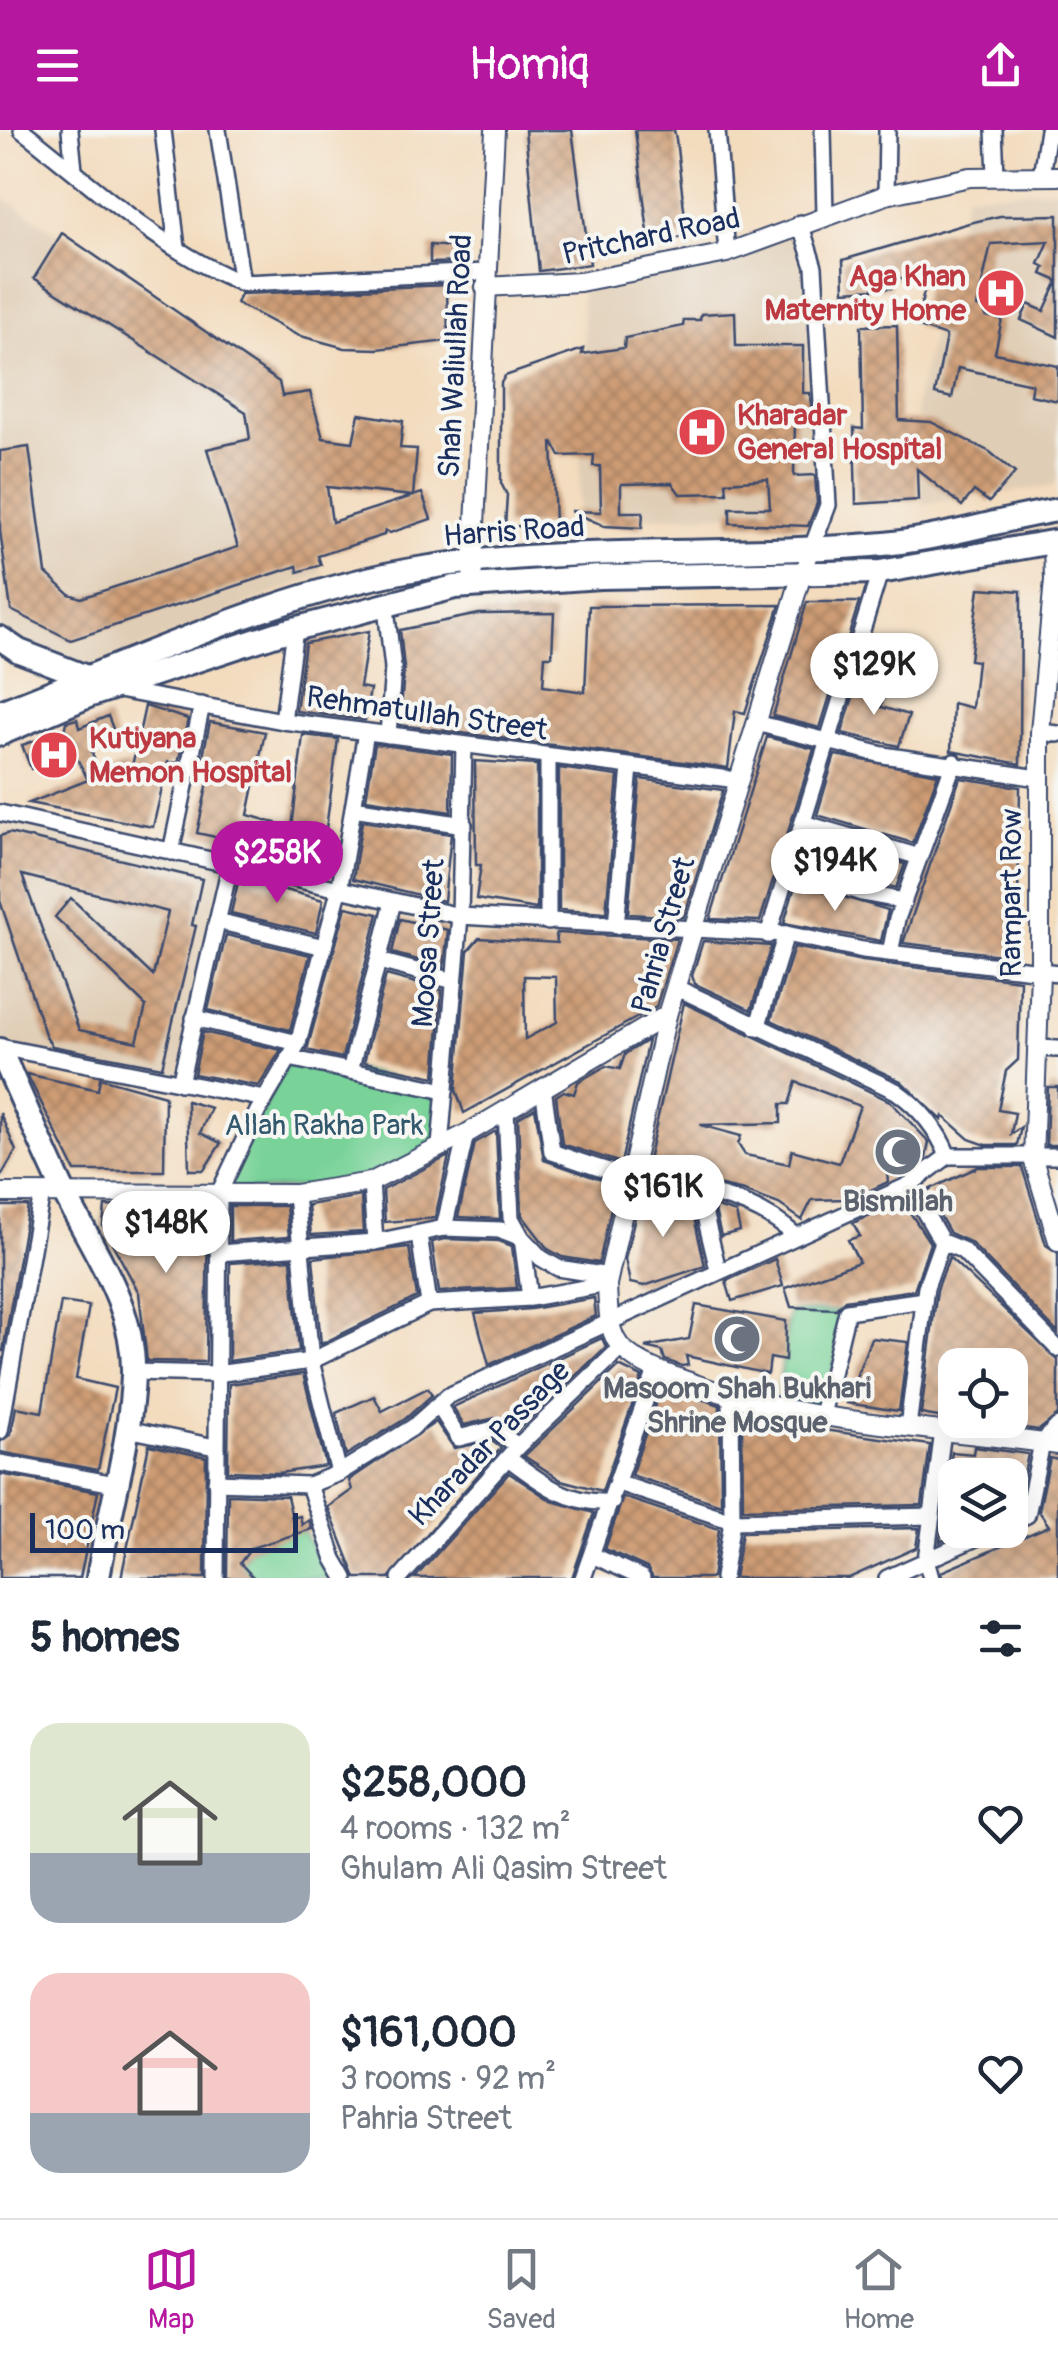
<!DOCTYPE html>
<html lang="en">
<head>
<meta charset="utf-8">
<style>
	body { margin:0; font-family:Pangolin,sans-serif; background:#f2f2f3; color:#1f2937; height:100vh; display:flex; flex-direction:column; font-size:38px; white-space:nowrap }
	* { box-sizing:border-box; margin:0 }
	p { font-size:32px; color:#747a83 }
	.icon { flex:none; width:55px; height:55px; fill:none; stroke:currentColor; stroke-width:2; stroke-linecap:round; stroke-linejoin:round }
	.map { position:relative; height:1448px; overflow:hidden }
	.sheet { display:flex; flex-direction:column; background:#fff; flex:1 }
	.sheet>* { flex:none }
	.fabs { position:absolute; left:938px; top:1218px; display:grid; gap:20px }
	.fabs a { display:grid; place-items:center; width:90px; height:90px; border-radius:20px; background:#fff; box-shadow:0 10px 40px #0002; font-size:50px }
	.scale { position:absolute; left:30px; bottom:25px; width:268px; box-sizing:border-box; padding-left:10px; border:5px solid #1b2f5e; border-top:0; font-size:28px; line-height:35px; white-space:nowrap; color:#1b2f5e; -webkit-text-stroke:8px #f6f6f2; paint-order:stroke }
	.price { position:absolute; translate:-50% -85px; padding:0 22px; border-radius:35px; background:#fff; color:#222; font-size:32px; line-height:65px; filter:drop-shadow(0 2px 5px #0008) }
	.price::after { content:''; position:absolute; left:50%; top:60px; width:30px; height:22px; margin-left:-15px; background:inherit; clip-path:polygon(0 0,100% 0,50% 100%) }
	.price.current { background:#b5179e; color:#fff }
	ul { padding:0; list-style:none }
	li { display:flex; align-items:center; gap:30px; height:250px; padding:0 30px }
	li span { display:grid; place-items:center; flex:none; width:280px; height:200px; border-radius:30px; color:#555 }
	li>.icon { margin-inline-start:auto }
	span .icon { width:120px; height:120px; fill:#fffc; stroke-width:1 }
	li b { font-size:42px }
	h2 { display:flex; justify-content:space-between; align-items:center; height:120px; padding:0 30px; font-size:42px }
	header { display:flex; justify-content:space-between; align-items:center; height:130px; padding:0 30px; background:#b5179e; color:#fff; font-size:45px; font-weight:600 }
	.dock { display:flex; justify-content:space-around; align-items:center; height:140px; border-top:2px solid #e0e1e3; background:#fff; font-size:28px; color:#747a83 }
	.dock a { display:grid; justify-items:center; gap:5px }
	.dock .current { color:#b5179e }
	.map>svg:first-child { display:block }
	.built { fill:#e0cdb5 }
	.green { fill:#79d399; stroke:#4a817c; stroke-width:2.5 }
	.building { fill:url(#building-cross-hatch); fill-rule:evenodd }
	.lines { fill:none; stroke-linecap:round; stroke-linejoin:round }
	.minor-casing { stroke:#3b496c; stroke-width:20 }
	.tertiary-casing { stroke:#3b496c; stroke-width:22 }
	.primary-casing { stroke:#3b496c; stroke-width:28 }
	.minor { stroke:#fff; stroke-width:15 }
	.tertiary { stroke:#fff; stroke-width:18 }
	.primary { stroke:#fff; stroke-width:22 }
	.labels { text-anchor:middle; stroke-width:8; stroke-linejoin:round; paint-order:stroke }
	.street-label { font-size:30px; fill:#1b2f5e; stroke:#f6f6f2 }
	.health-label { font-size:30px; font-weight:bold; fill:#be3a42; stroke:#f6f6f2; text-anchor:start }
	.park-label { font-size:30px; fill:#32586d; stroke:#f6f6f2 }
	.worship-label { font-size:30px; font-weight:bold; fill:#5b616d; stroke:#f6f6f2 }
</style>
</head>
<body>
<header><svg class="icon" aria-label="menu" viewBox="0 0 24 24"><path d="M4 6h16M4 12h16M4 18h16"/></svg>Homiq<svg class="icon" aria-label="share" viewBox="0 0 24 24"><path d="M12 15V3M7 8l5-5 5 5M5 13v7h14v-7"/></svg></header>
<div class="map">
<svg width="1058" height="1448" viewBox="0 0 1058 1448">
	<defs>
		<pattern id="building-cross-hatch" width="8" height="8" patternUnits="userSpaceOnUse" patternTransform="scale(2.5)"><rect width="8" height="8" fill="#ce9c74"/><path d="M0 0l8 8M0 8l8-8" fill="none" stroke="#a68062"/></pattern>
	</defs>
	<rect width="100%" height="100%" fill="#f6f6f2"/>
	<filter id="ink" filterUnits="userSpaceOnUse"><feTurbulence type="fractalNoise" baseFrequency=".01" numOctaves="2"/><feDisplacementMap in="SourceGraphic" scale="20" xChannelSelector="R" yChannelSelector="G"/><feConvolveMatrix kernelMatrix="1 2 1 2 8 2 1 2 1" color-interpolation-filters="sRGB"/></filter>
	<filter id="wash" filterUnits="userSpaceOnUse"><feTurbulence type="fractalNoise" baseFrequency=".0048" numOctaves="4" result="noise"/><feDisplacementMap in="SourceGraphic" scale="40" xChannelSelector="R" yChannelSelector="G"/><feGaussianBlur stdDeviation="2.25" result="paint"/><feColorMatrix in="noise" values="0 0 0 0 0 0 0 0 0 0 0 0 0 0 0 0 0 1.4 0 .05"/><feComposite in="paint" operator="in"/></filter>
	<g filter="url(#wash)">
		<rect width="100%" height="100%" fill="#f3dbbd"/>
		<g class="built">
			<path d="M1058,59V346L1054,356L921,374L916,272L966,64Z"/>
			<path d="M0,65L279,252L322,444L87,540L0,508Z"/>
			<path d="M800,93L814,137L827,380L578,390L585,223L581,156Z"/>
			<path d="M0,683L230,736L178,952L0,917Z"/>
		</g>
		<g class="green">
			<path d="M292,923L438,960L440,1016L371,1052L219,1063Z"/>
			<path d="M847,1181L821,1289L776,1279L789,1182Z"/>
			<path d="M303,1400L329,1448H254L240,1433L251,1418Z"/>
		</g>
		<g id="blocks">
			<g class="building">
				<path d="M525,0H572L590,134L539,141Z"/>
				<path d="M635,0H674L676,9L687,105L650,118Z"/>
				<path d="M1058,85V207L1021,190L1028,174L1044,181L1058,151L1042,144L1045,137L1039,134L1049,111L991,114L977,177L986,178L985,186L1002,189L995,223L1058,236V271L1030,265L1032,254L958,238L952,268L935,264L946,206L916,196L928,145L891,149V158L844,161L843,130L969,93L1000,86Z"/>
				<path d="M62,103L279,252L282,266L310,262L323,308L353,312L359,284L403,291L400,318L417,319L413,366L327,357L332,392L422,363L431,389L390,403L385,400L384,405L318,426L321,435L298,442L297,436L71,510L11,480L0,401V321L29,317L46,443L69,464L81,468L238,417L207,319L250,309L246,282L34,148Z"/>
				<path d="M430,115L462,118V132L430,133Z"/>
				<path d="M447,155L448,211L377,219L345,218L297,205L236,173L241,164Z"/>
				<path d="M735,182L736,216H803V263H810L812,288H795L794,346L815,345L817,373L808,396L730,393V378H770L768,349L726,352L727,363L680,364L672,353L621,354V382H643L642,398L604,396L571,381L601,382L600,336H593L594,325L560,326L552,311L555,394L505,397L507,365L501,353V253L505,246L583,219L582,224L624,218L625,208L683,196L684,190H700L701,184Z"/>
				<path d="M897,195L899,290L931,292L990,322L1015,343L989,372L974,361L962,376L917,339L918,370L856,374L854,298L863,299L861,196Z"/>
				<path d="M979,458L1021,461L1020,634L951,621L953,573L972,578L977,531L970,530Z"/>
				<path d="M807,472H859L820,598L773,586Z"/>
				<path d="M780,475L745,583L735,581L728,638L400,595L404,538L400,500L479,484L554,483L552,526H545L543,556L585,562L589,476Z"/>
				<path d="M369,501L360,557L370,559L365,590L296,581L305,513Z"/>
				<path d="M857,554L886,561L881,577L909,585L899,616L842,603Z"/>
				<path d="M145,576L188,589L178,633L168,632L153,697L29,673L88,650L75,624L31,639L22,615L64,601L66,592L77,589L79,598L108,586L117,609L91,619L99,645L128,634L131,641Z"/>
				<path d="M210,592L265,602L248,685L292,698L303,605L338,609L320,743L237,725L232,721L234,711L197,703L211,638L201,636Z"/>
				<path d="M767,607L814,619L760,791L710,789Z"/>
				<path d="M375,614L452,624L451,682L366,669Z"/>
				<path d="M835,625L938,644L913,713L817,685Z"/>
				<path d="M475,631L537,635V779L476,769L481,735H476Z"/>
				<path d="M559,638L618,646L606,783L559,780Z"/>
				<path d="M960,648L1020,657L1017,827L903,813Z"/>
				<path d="M640,649L723,660L684,787L628,784Z"/>
				<path d="M362,691L451,704L444,771L353,749Z"/>
				<path d="M9,703L202,749L192,795L196,796L162,937L52,916L46,907L0,771V706ZM22,745L168,782L153,846L71,768L55,787L146,876L137,912L79,900Z"/>
				<path d="M810,707L905,734L896,758L802,732Z"/>
				<path d="M239,748L323,770L316,803L231,783Z"/>
				<path d="M796,753L888,780L881,811L784,793Z"/>
				<path d="M346,777L378,784L342,928L307,920Z"/>
				<path d="M400,789L448,800L444,837L392,823Z"/>
				<path d="M556,803L677,809L656,877L464,983L456,960L468,821L479,808L557,813ZM524,846L556,847L557,892L525,909Z"/>
				<path d="M226,805L310,825L290,900L208,880Z"/>
				<path d="M703,811L771,816L751,880L695,854L692,846Z"/>
				<path d="M794,817L862,831L1020,850L1018,930L1006,941L998,980L1015,983L1011,1004L1021,997L1017,1015H986L969,1009L943,986L942,990L901,951L771,890Z"/>
				<path d="M386,845L442,860L435,947L364,932Z"/>
				<path d="M684,873L890,971L929,1012L926,1028L887,1043L888,1052L843,1073L844,1069L812,1070L802,1090L779,1074L744,1061L646,1039ZM796,952L860,976L839,1033L792,1020L789,1034L745,1025L738,1014L741,1006L700,995L781,993V974H789Z"/>
				<path d="M203,902L281,920L259,956L194,944Z"/>
				<path d="M648,910L621,1033L562,1014L556,966L564,961L574,964L578,952L606,936L620,939L625,924Z"/>
				<path d="M27,944L98,960L100,948L165,966L164,1041H75Z"/>
				<path d="M1048,957H1058V1015H1046Z"/>
				<path d="M187,971L211,978L200,1003L221,1013L204,1040H189Z"/>
				<path d="M535,978L544,1030L616,1055L599,1133L562,1127L548,1119L522,1085L518,988Z"/>
				<path d="M0,983L16,1021L0,1048Z"/>
				<path d="M496,1001L500,1089L458,1087L475,1013Z"/>
				<path d="M449,1026L435,1088L385,1092L383,1060Z"/>
				<path d="M978,1037H1022L1046,1115L1058,1123V1203L970,1112L950,1103L926,1061Z"/>
				<path d="M641,1061L690,1070L705,1136L644,1156L630,1153L625,1129Z"/>
				<path d="M361,1066L363,1102L311,1105L308,1075Z"/>
				<path d="M902,1070L930,1113L914,1160L845,1170L836,1179L791,1177L785,1158L859,1132L848,1110L860,1106L853,1093Z"/>
				<path d="M0,1076H28L3,1221H0Z"/>
				<path d="M105,1076L190,1081V1076H208L206,1232L147,1231L139,1163L103,1096Z"/>
				<path d="M230,1076H286L289,1107L230,1111Z"/>
				<path d="M714,1076L736,1083L740,1101L721,1106Z"/>
				<path d="M445,1109L499,1111L512,1116L517,1158L439,1162L432,1112Z"/>
				<path d="M409,1117L417,1167L321,1214L313,1128Z"/>
				<path d="M949,1127L1058,1230V1285L1039,1300L977,1292L1010,1290V1235H955V1290L921,1284L937,1160Z"/>
				<path d="M291,1129L299,1221L229,1231L230,1133Z"/>
				<path d="M775,1129L783,1156L732,1171L726,1151Z"/>
				<path d="M594,1168L596,1186L489,1235L475,1183L531,1179Z"/>
				<path d="M61,1172L89,1176L76,1249L115,1258L98,1340L0,1322V1312L11,1304L16,1277L42,1282Z"/>
				<path d="M696,1175L786,1191L785,1231L770,1228L768,1244L686,1226L688,1235L682,1236L665,1230L662,1221L645,1217L689,1209Z"/>
				<path d="M602,1208L606,1217L517,1301L495,1288L464,1295L453,1277Z"/>
				<path d="M871,1208L908,1212L899,1281L846,1273Z"/>
				<path d="M619,1236L642,1247L602,1361L561,1350L524,1326Z"/>
				<path d="M303,1244L326,1336L279,1343L228,1341L229,1254Z"/>
				<path d="M662,1256L720,1275L721,1375L631,1345Z"/>
				<path d="M428,1258L432,1265L405,1289L346,1325L336,1283L374,1266L382,1281Z"/>
				<path d="M757,1285L809,1298L930,1315L922,1375L743,1379L742,1291L757,1292Z"/>
				<path d="M436,1292L454,1318L492,1311L501,1318L389,1448H356L328,1377L352,1360L349,1350Z"/>
				<path d="M149,1315L206,1327L205,1448H121Z"/>
				<path d="M974,1317L1028,1324L1017,1377L1010,1381V1345H955V1405L940,1412L952,1322L973,1324Z"/>
				<path d="M1050,1328L1058,1330V1448H942L941,1442L1049,1396L1039,1381Z"/>
				<path d="M509,1343L552,1371L594,1383L572,1448H415Z"/>
				<path d="M0,1344L98,1362L80,1448H0Z"/>
				<path d="M228,1364L287,1366L292,1388L300,1386L302,1395L309,1390L312,1399L251,1418L240,1433L254,1448H227Z"/>
				<path d="M623,1367L719,1399L712,1448H653L647,1438L605,1419Z"/>
				<path d="M919,1398L916,1418L849,1448H734L742,1402Z"/>
			</g>
		</g>
	</g>
	<g filter="url(#ink)">
		<use href="#blocks" fill-opacity="0" stroke="#3b496c" stroke-width="2.5"/>
		<g class="lines">
			<g class="minor-casing">
				<g id="minor">
					<path d="M22,0C91,53 161,121 242,153"/>
					<path d="M70,0L74,40"/>
					<path d="M163,0L177,118"/>
					<path d="M218,0L242,153L486,142"/>
					<path d="M717,0L727,123"/>
					<path d="M823,0L825,85"/>
					<path d="M994,0L996,45"/>
					<path d="M1041,46L1048,0"/>
					<path d="M886,65L887,0"/>
					<path d="M800,93L814,137L828,375L802,444"/>
					<path d="M386,478L393,538L388,605"/>
					<path d="M113,559L283,591L737,650"/>
					<path d="M283,591L295,499"/>
					<path d="M756,593L883,625L1039,648"/>
					<path d="M1040,602L1058,604"/>
					<path d="M353,678L464,695"/>
					<path d="M0,683L460,786L786,804L863,820L1058,843"/>
					<path d="M803,693L920,727"/>
					<path d="M171,722L202,575"/>
					<path d="M788,739L862,763L904,771"/>
					<path d="M217,791L324,817"/>
					<path d="M548,792V627"/>
					<path d="M616,796L630,637"/>
					<path d="M768,805L880,442"/>
					<path d="M890,823L897,789L954,632"/>
					<path d="M379,831L454,851"/>
					<path d="M675,857L896,961C920,978 937,998 948,1026"/>
					<path d="M194,888L298,913"/>
					<path d="M757,898L786,804"/>
					<path d="M0,917L265,969"/>
					<path d="M1038,918L1058,919"/>
					<path d="M289,928L445,961"/>
					<path d="M350,941L393,772"/>
					<path d="M180,953L230,736"/>
					<path d="M543,957L552,1022C579,1031 607,1042 635,1048C695,1061 749,1063 796,1106"/>
					<path d="M506,980L511,1088L522,1108L530,1168"/>
					<path d="M440,1016L460,786L464,615"/>
					<path d="M371,1052L375,1112"/>
					<path d="M909,1055L942,1112L962,1120L1058,1219"/>
					<path d="M699,1061L718,1140"/>
					<path d="M296,1064L311,1231L339,1343L309,1355L334,1429L345,1448"/>
					<path d="M444,1098L466,1004"/>
					<path d="M419,1104L429,1174"/>
					<path d="M218,1123L375,1112L444,1098L501,1100L522,1108L541,1128L558,1138L609,1146"/>
					<path d="M133,1242L216,1244L311,1231L429,1174L530,1168L607,1154"/>
					<path d="M439,1276L459,1308L494,1299L518,1316"/>
					<path d="M821,1289L847,1181L924,1170"/>
					<path d="M908,1297L926,1157L942,1112"/>
					<path d="M127,1299L215,1317"/>
					<path d="M0,1301L42,1063"/>
					<path d="M508,1328C541,1353 569,1375 612,1372"/>
					<path d="M0,1333L115,1354"/>
					<path d="M339,1343L412,1298L448,1266L909,1055L948,1026H1058"/>
					<path d="M216,1352L309,1355"/>
					<path d="M618,1353L732,1391L932,1386"/>
					<path d="M1010,1393L1027,1385L1042,1313L1058,1296"/>
					<path d="M592,1425L642,1448"/>
					<path d="M216,1448L219,1063L258,981L298,913L339,761L366,602"/>
					<path d="M400,1448L518,1316L621,1218"/>
					<path d="M583,1448L656,1240"/>
					<path d="M723,1448L732,1391L731,1267"/>
					<path d="M887,1448L994,1400"/>
					<path d="M931,1448L926,1430L943,1301"/>
				</g>
			</g>
			<g class="tertiary-casing">
				<g id="tertiary">
					<path d="M485,157L580,152L727,123L886,65L970,47L1058,46"/>
					<path d="M1053,412L1054,450L1040,602V842L1033,1029L1058,1111"/>
					<path d="M802,444L667,885L607,1154C608,1174 607,1205 623,1219C643,1238 673,1246 698,1255C815,1296 937,1297 1058,1315"/>
					<path d="M472,454L495,0"/>
					<path d="M0,1063L296,1064L371,1052L466,1004L667,885"/>
				</g>
			</g>
			<g class="primary-casing">
				<g id="primary">
					<path d="M0,508L19,521L89,548"/>
					<path d="M0,582C129,533 289,458 424,438C571,415 723,427 872,415C936,411 995,390 1058,380"/>
					<path d="M0,604L91,565L279,503L455,457L600,447L880,442L1058,411"/>
					<path d="M0,920C21,966 41,1014 63,1060C92,1119 135,1175 133,1244C131,1312 109,1381 98,1448"/>
				</g>
			</g>
			<use href="#minor" class="minor"/>
			<use href="#tertiary" class="tertiary"/>
			<use href="#primary" class="primary"/>
		</g>
	</g>
	<defs>
		<g id="hospital-disc" transform="scale(2.5)"><circle r="9.5" fill="#e0444e" stroke="#f6f6f2"/><path d="M-5-5h3v3.5h4V-5h3V5h-3V1.5h-4V5h-3Z" fill="#fff"/></g>
		<g id="mosque-disc" transform="scale(2.5)"><circle r="9.5" fill="#6b7280" stroke="#f6f6f2"/><path d="M3.5-4.9A6 6 0 1 0 3.5 4.9A5 5 0 1 1 3.5-4.9Z" fill="#fff"/></g>
	</defs>
	<g fill-rule="evenodd">
		<use href="#hospital-disc" x="1001" y="163"/>
		<use href="#hospital-disc" x="702" y="302"/>
		<use href="#hospital-disc" x="54" y="625"/>
		<use href="#mosque-disc" x="898" y="1022"/>
		<use href="#mosque-disc" x="737" y="1209"/>
	</g>
	<g class="labels">
		<g class="street-label">
			<text transform="translate(651 106) rotate(-12)" y="10">Pritchard Road</text>
			<text transform="translate(455 226) rotate(-87)" y="10">Shah Waliullah Road</text>
			<text transform="translate(514 401) rotate(-4)" y="10">Harris Road</text>
			<text transform="translate(427 583) rotate(8)" y="10">Rehmatullah Street</text>
			<text transform="translate(1011 763) rotate(-90)" y="10">Rampart Row</text>
			<text transform="translate(663 805) rotate(-74)" y="10">Pahria Street</text>
			<text transform="translate(428 813) rotate(-86)" y="10">Moosa Street</text>
			<text transform="translate(489 1313) rotate(-46)" y="10">Kharadar Passage</text>
		</g>
		<g class="health-label">
			<text x="966" y="156" text-anchor="end">Aga Khan<tspan x="966" dy="34">Maternity Home</tspan></text>
			<text x="737" y="295">Kharadar<tspan x="737" dy="34">General Hospital</tspan></text>
			<text x="89" y="618">Kutiyana<tspan x="89" dy="34">Memon Hospital</tspan></text>
		</g>
		<g class="park-label">
			<text x="324" y="1005">Allah Rakha Park</text>
		</g>
		<g class="worship-label">
			<text x="898" y="1081">Bismillah</text>
			<text x="737" y="1268">Masoom Shah Bukhari<tspan x="737" dy="34">Shrine Mosque</tspan></text>
		</g>
	</g>
</svg>
<div class="fabs">
<a><svg class="icon" aria-label="locate" viewBox="0 0 24 24"><circle cx="12" cy="12" r="6"/><path d="M12 2v4M12 18v4M2 12h4M18 12h4"/></svg></a>
<a><svg class="icon" aria-label="layers" viewBox="0 0 24 24"><path d="M12 4l9 5-9 5-9-5zM3 14l9 5 9-5"/></svg></a>
</div>
<div class="scale">100 m</div>
<b class="price" style="left:874px;top:588px">$129K</b>
<b class="price current" style="left:277px;top:776px">$258K</b>
<b class="price" style="left:835px;top:784px">$194K</b>
<b class="price" style="left:663px;top:1110px">$161K</b>
<b class="price" style="left:166px;top:1146px">$148K</b>
</div>
<section class="sheet">
<h2>5 homes<svg class="icon" aria-label="filters" viewBox="0 0 24 24"><path d="M4 7h16M4 17h16"/><circle cx="9" cy="7" r="2"/><circle cx="15" cy="17" r="2"/></svg></h2>
<ul>
<li><span style="background:linear-gradient(#dfe7d0 65%,#9aa5b1 0)"><svg class="icon" aria-label="home" viewBox="0 0 24 24"><path d="M3 11l9-7 9 7M6 9v11h12V9"/></svg></span><div><b>$258,000</b><p>4 rooms · 132 m²</p><p>Ghulam Ali Qasim Street</p></div><svg class="icon" aria-label="heart" viewBox="0 0 24 24"><path d="M12 20l-8-8c-3-5 5-10 8-4 3-6 11-1 8 4z"/></svg></li>
<li><span style="background:linear-gradient(#f6c9c9 70%,#9aa5b1 0)"><svg class="icon" aria-label="home" viewBox="0 0 24 24"><path d="M3 11l9-7 9 7M6 9v11h12V9"/></svg></span><div><b>$161,000</b><p>3 rooms · 92 m²</p><p>Pahria Street</p></div><svg class="icon" aria-label="heart" viewBox="0 0 24 24"><path d="M12 20l-8-8c-3-5 5-10 8-4 3-6 11-1 8 4z"/></svg></li>
</ul>
</section>
<nav class="dock">
<a class="current"><svg class="icon" aria-label="map" viewBox="0 0 24 24"><path d="M3 6l6-2 6 2 6-2v14l-6 2-6-2-6 2zM9 4v14M15 6v14"/></svg>Map</a>
<a><svg class="icon" aria-label="saved" viewBox="0 0 24 24"><path d="M7 4h10v16l-5-4-5 4z"/></svg>Saved</a>
<a><svg class="icon" aria-label="home" viewBox="0 0 24 24"><path d="M3 11l9-7 9 7M6 9v11h12V9"/></svg>Home</a>
</nav>
</body>
</html>
